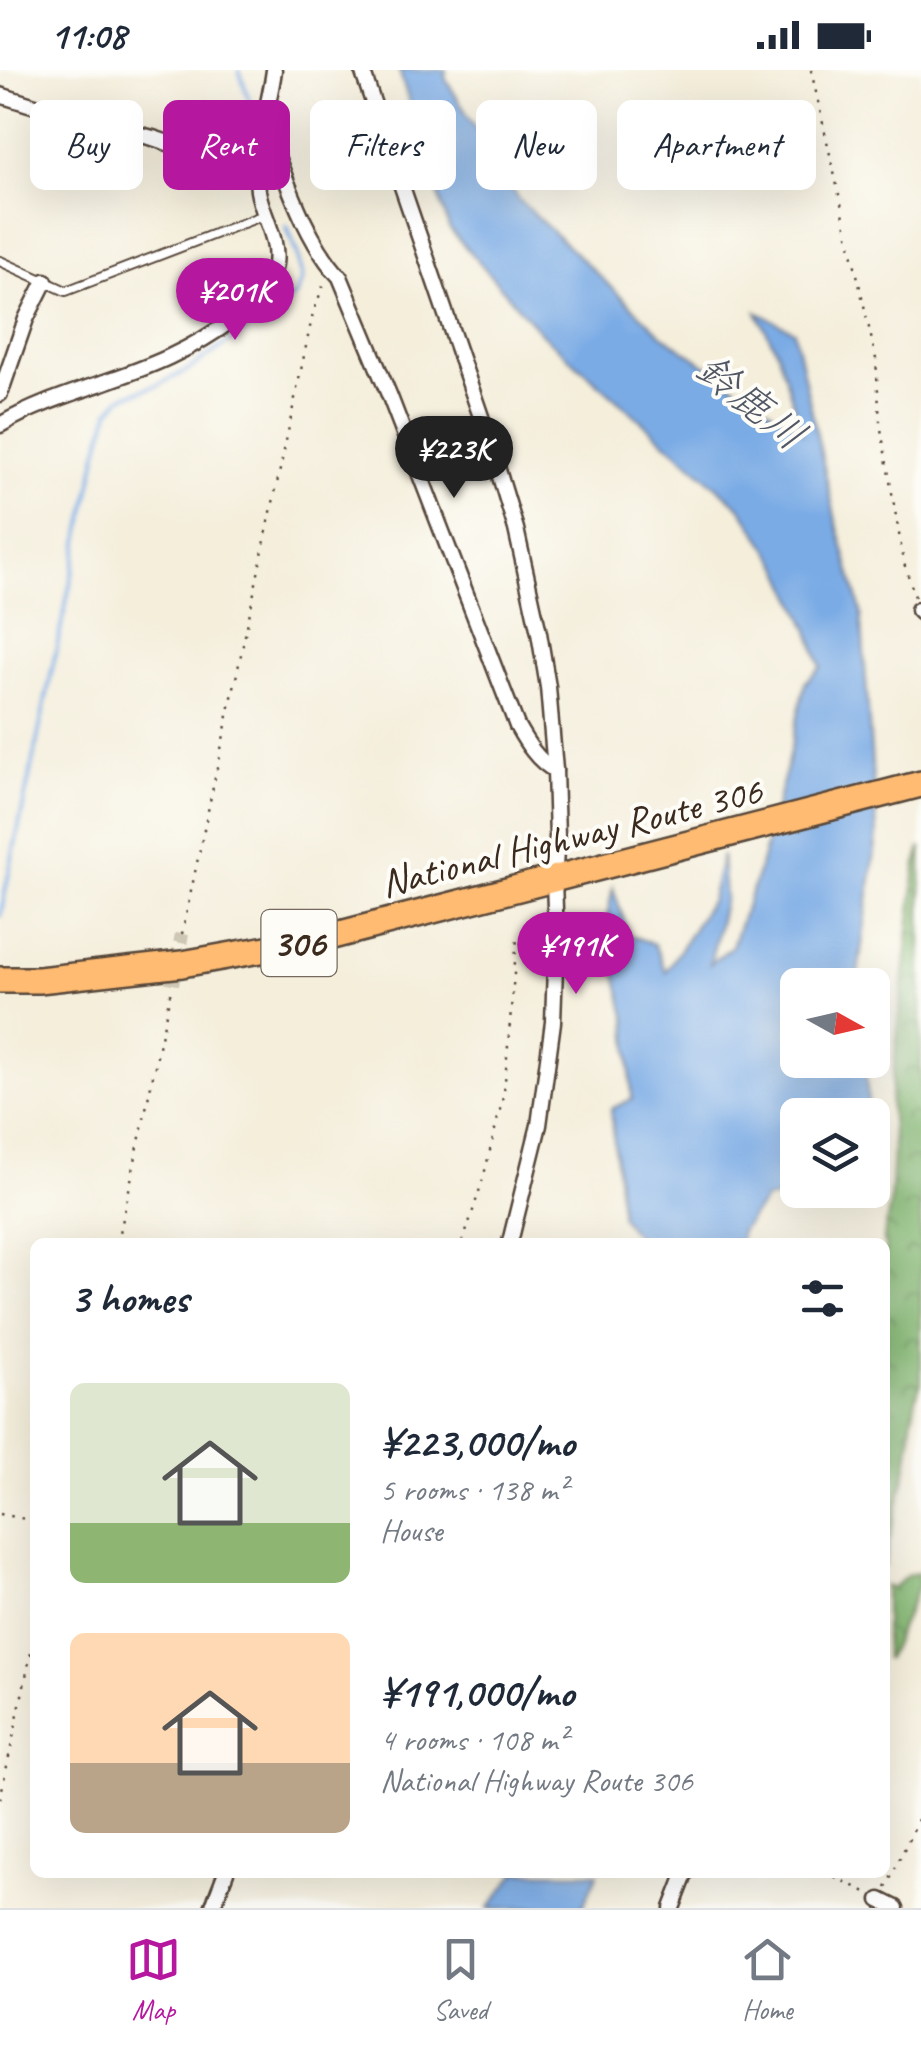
<!DOCTYPE html>
<html lang="en">
<head>
<meta charset="utf-8">
<style>
	body { margin:0; font-family:Caveat,"Klee One",sans-serif; background:#f2f2f3; color:#1f2937; height:100vh; display:flex; flex-direction:column; font-size:38px; white-space:nowrap }
	* { box-sizing:border-box; margin:0 }
	p { font-size:32px; color:#747a83 }
	.icon { flex:none; width:55px; height:55px; fill:none; stroke:currentColor; stroke-width:2; stroke-linecap:round; stroke-linejoin:round }
	.map { position:relative; flex:1; overflow:hidden }
	.drawer { position:absolute; left:30px; top:1168px; width:860px; height:640px; display:flex; flex-direction:column; background:#fff; border-radius:15px; box-shadow:0 10px 40px #0002 }
	.drawer>* { flex:none }
	.hud { position:absolute; left:30px; top:30px; width:862px; height:90px; display:flex; gap:20px }
	.needle { width:65px; rotate:98deg }
	.tools { position:absolute; left:780px; top:898px; display:grid; gap:20px }
	.tools a { display:grid; place-items:center; width:110px; height:110px; border-radius:15px; background:#fff; box-shadow:0 10px 40px #0002; font-size:50px }
	.price { position:absolute; translate:-50% -85px; padding:0 22px; border-radius:35px; background:#b5179e; color:#fff; font-size:32px; line-height:65px; filter:drop-shadow(0 2px 5px #0008) }
	.price::after { content:''; position:absolute; left:50%; top:60px; width:30px; height:22px; margin-left:-15px; background:inherit; clip-path:polygon(0 0,100% 0,50% 100%) }
	.price.on { background:#222; color:#fff }
	ul { padding:0; list-style:none }
	li { display:flex; align-items:center; gap:30px; height:250px; padding:0 40px }
	li span { display:grid; place-items:center; flex:none; width:280px; height:200px; border-radius:15px; color:#555 }
	li>.icon { margin-inline-start:auto }
	span .icon { width:120px; height:120px; fill:#fffc; stroke-width:1 }
	li b { font-size:42px }
	h2 { display:flex; justify-content:space-between; align-items:center; height:120px; padding:0 40px; font-size:42px }
	.tag { padding:0 35px; border-radius:15px; background:#fff; box-shadow:0 10px 40px #0002; font-size:35px; line-height:90px }
	.tag.on { background:#b5179e; color:#fff }
	.status { display:flex; justify-content:space-between; align-items:center; height:70px; padding:0 50px; background:#fff; direction:ltr }
	.status svg { height:28px; fill:currentColor }
	.tabs { display:flex; justify-content:space-around; align-items:center; height:140px; border-top:2px solid #e0e1e3; background:#fff; font-size:28px; color:#747a83 }
	.tabs a { display:grid; justify-items:center; gap:5px }
	.tabs .on { color:#b5179e }
	.map>svg:first-child { display:block }
	.forest { fill:url(#forest-crowns); stroke:#5e7047; stroke-width:2.5 }
	.water { fill:#7aabe5; stroke:#5a6a82; stroke-width:2.5 }
	.lines { fill:none; stroke-linecap:round; stroke-linejoin:round }
	.stream { stroke:#7aabe5; stroke-width:4 }
	.minor-tunnel { stroke:#cfc7b5; stroke-width:14; stroke-dasharray:14 7; stroke-linecap:butt }
	.service-casing { stroke:#57473a; stroke-width:12 }
	.minor-casing { stroke:#57473a; stroke-width:19 }
	.trunk-casing { stroke:#57473a; stroke-width:30 }
	.path { stroke:#57473a; stroke-width:2.5; stroke-dasharray:2.5 8; stroke-linecap:butt }
	.service { stroke:#fff; stroke-width:8 }
	.minor { stroke:#fff; stroke-width:14 }
	.trunk { stroke:#ffbb71; stroke-width:25 }
	.labels { text-anchor:middle; stroke-width:8; stroke-linejoin:round; paint-order:stroke }
	.shield { fill:#fdfcf7; stroke:#75695f; stroke-width:2.5 }
	.shield-label { font-size:38px; font-weight:bold; fill:#3b2a1e }
	.street-label { font-size:40px; fill:#3b2a1e; stroke:#fdfcf7 }
	.water-label { font-size:42px; font-style:italic; fill:#515764; stroke:#fdfcf7 }
</style>
</head>
<body>
<div class="status"><b>11:08</b><svg viewBox="0 0 49 12"><path d="M0 12V9h3v3zM5 12V6h3v6zM10 12V3h3v9zM15 12V0h3v12zM26 1h20v11H26zM47 4h2v5h-2z"/></svg></div>
<div class="map">
<svg width="921" height="1838" viewBox="0 0 921 1838">
	<defs>
		<pattern id="forest-crowns" width="20" height="18" patternUnits="userSpaceOnUse" patternTransform="scale(2.5)"><rect width="20" height="18" fill="#81b570"/><path d="M2 6a3 3 0 1 1 6 0M12 15a3 3 0 1 1 6 0" fill="none" stroke="#6b935b"/></pattern>
	</defs>
	<rect width="100%" height="100%" fill="#fdfcf7"/>
	<filter id="ink" filterUnits="userSpaceOnUse"><feTurbulence type="fractalNoise" baseFrequency=".01" numOctaves="2"/><feDisplacementMap in="SourceGraphic" scale="20" xChannelSelector="R" yChannelSelector="G"/><feConvolveMatrix kernelMatrix="1 2 1 2 8 2 1 2 1" color-interpolation-filters="sRGB"/></filter>
	<filter id="wash" filterUnits="userSpaceOnUse"><feTurbulence type="fractalNoise" baseFrequency=".0048" numOctaves="4" result="noise"/><feDisplacementMap in="SourceGraphic" scale="40" xChannelSelector="R" yChannelSelector="G"/><feGaussianBlur stdDeviation="2.25" result="paint"/><feColorMatrix in="noise" values="0 0 0 0 0 0 0 0 0 0 0 0 0 0 0 0 0 1.4 0 .05"/><feComposite in="paint" operator="in"/></filter>
	<g filter="url(#wash)">
		<rect width="100%" height="100%" fill="#f4eedb"/>
		<g class="forest">
			<path d="M921,777V1313C911,1337 912,1364 908,1390C902,1426 889,1460 885,1497V1172H883L890,1134L893,1081L890,1032L916,795Z"/>
			<path d="M918,1503L919,1515L887,1589H885V1516L892,1519L908,1505Z"/>
		</g>
		<g class="water">
			<path d="M399,0H446L445,8L519,130L662,265L802,362L778,284L757,242L794,261L836,451L861,541L877,765L858,904L859,915H798V990H865L869,1045H798V1120H853L851,1126L766,1129L741,1161L740,1172H679L678,1170L676,1172H641L621,1147L611,1039L632,1029L627,950L605,857L613,818L629,865L654,874L666,902L711,830L722,785L725,828L710,894L732,876L760,797L785,704L805,613L821,597L809,561L780,496L740,437L542,264L449,158Z"/>
			<path d="M516,1803V1802L598,1803L582,1838H489Z"/>
		</g>
		<g class="lines">
			<g class="stream">
				<path d="M239,0L255,48"/>
				<path d="M0,846L98,382L110,340L122,327L158,315L188,300L296,225L302,209L297,184L287,157"/>
			</g>
		</g>
	</g>
	<g filter="url(#ink)">
		<g class="lines">
			<path class="minor-tunnel" d="M172,914L182,864"/>
			<g class="service-casing">
				<path id="service" d="M0,191L66,221L264,145"/>
			</g>
			<g class="minor-casing">
				<g id="minor">
					<path d="M362,0L488,367L516,459L539,563L548,617L555,700L557,768L554,809L556,870L553,952L539,1055L510,1172"/>
					<path d="M0,25L77,49L153,68L195,82L217,85L259,82"/>
					<path d="M264,53C284,102 304,169 340,207L390,327L517,656C526,672 538,692 555,700"/>
					<path d="M0,324L26,249L45,211"/>
					<path d="M0,355C53,324 114,313 169,287C203,271 269,234 275,194C279,169 262,145 258,121C253,80 269,40 274,0"/>
					<path d="M918,540L921,543"/>
					<path d="M880,1830L896,1838"/>
					<path d="M212,1838L226,1802"/>
					<path d="M672,1838L686,1802"/>
				</g>
			</g>
			<g class="trunk-casing">
				<path id="trunk" d="M0,910H39L182,894L317,870L921,714"/>
			</g>
			<g class="path">
				<path d="M811,0L876,289L880,353L904,493L915,527"/>
				<path d="M182,864L313,243L325,211"/>
				<path d="M118,1172L172,915"/>
				<path d="M463,1172L483,1109L504,1023L517,868"/>
				<path d="M0,1444L35,1451"/>
				<path d="M0,1729L35,1564"/>
				<path d="M825,1802L866,1822"/>
				<path d="M886,1818L921,1743"/>
			</g>
			<use href="#service" class="service"/>
			<use href="#minor" class="minor"/>
			<use href="#trunk" class="trunk"/>
		</g>
	</g>
	<g class="labels">
		<rect class="shield" x="261.5" y="840" width="75" height="66" rx="8"/>
		<g class="shield-label">
			<text x="299" y="886">306</text>
		</g>
		<g class="street-label">
			<text transform="translate(571 766) rotate(-14)" y="14">National Highway Route 306</text>
		</g>
		<g class="water-label">
			<text transform="translate(752 331) rotate(39)" y="15">鈴鹿川</text>
		</g>
	</g>
</svg>
<div class="tools">
<a><svg class="needle" viewBox="-14 -14 28 28"><path d="M0-13l5 13h-10z" fill="#e53935"/><path d="M0 13l5-13h-10z" fill="#747a83"/></svg></a>
<a><svg class="icon" aria-label="layers" viewBox="0 0 24 24"><path d="M12 4l9 5-9 5-9-5zM3 14l9 5 9-5"/></svg></a>
</div>
<b class="price" style="left:235px;top:273px">¥201K</b>
<b class="price on" style="left:454px;top:431px">¥223K</b>
<b class="price" style="left:576px;top:927px">¥191K</b>
<div class="hud">
<a class="tag">Buy</a>
<a class="tag on">Rent</a>
<a class="tag">Filters</a>
<a class="tag">New</a>
<a class="tag">Apartment</a>
</div>
<section class="drawer">
<h2>3 homes<svg class="icon" aria-label="filters" viewBox="0 0 24 24"><path d="M4 7h16M4 17h16"/><circle cx="9" cy="7" r="2"/><circle cx="15" cy="17" r="2"/></svg></h2>
<ul>
<li><span style="background:linear-gradient(#dfe7d0 70%,#8fb573 0)"><svg class="icon" aria-label="home" viewBox="0 0 24 24"><path d="M3 11l9-7 9 7M6 9v11h12V9"/></svg></span><div><b>¥223,000/mo</b><p>5 rooms · 138 m²</p><p>House</p></div></li>
<li><span style="background:linear-gradient(#ffd9b3 65%,#b9a48a 0)"><svg class="icon" aria-label="home" viewBox="0 0 24 24"><path d="M3 11l9-7 9 7M6 9v11h12V9"/></svg></span><div><b>¥191,000/mo</b><p>4 rooms · 108 m²</p><p>National Highway Route 306</p></div></li>
</ul>
</section>
</div>
<nav class="tabs">
<a class="on"><svg class="icon" aria-label="map" viewBox="0 0 24 24"><path d="M3 6l6-2 6 2 6-2v14l-6 2-6-2-6 2zM9 4v14M15 6v14"/></svg>Map</a>
<a><svg class="icon" aria-label="saved" viewBox="0 0 24 24"><path d="M7 4h10v16l-5-4-5 4z"/></svg>Saved</a>
<a><svg class="icon" aria-label="home" viewBox="0 0 24 24"><path d="M3 11l9-7 9 7M6 9v11h12V9"/></svg>Home</a>
</nav>
</body>
</html>
